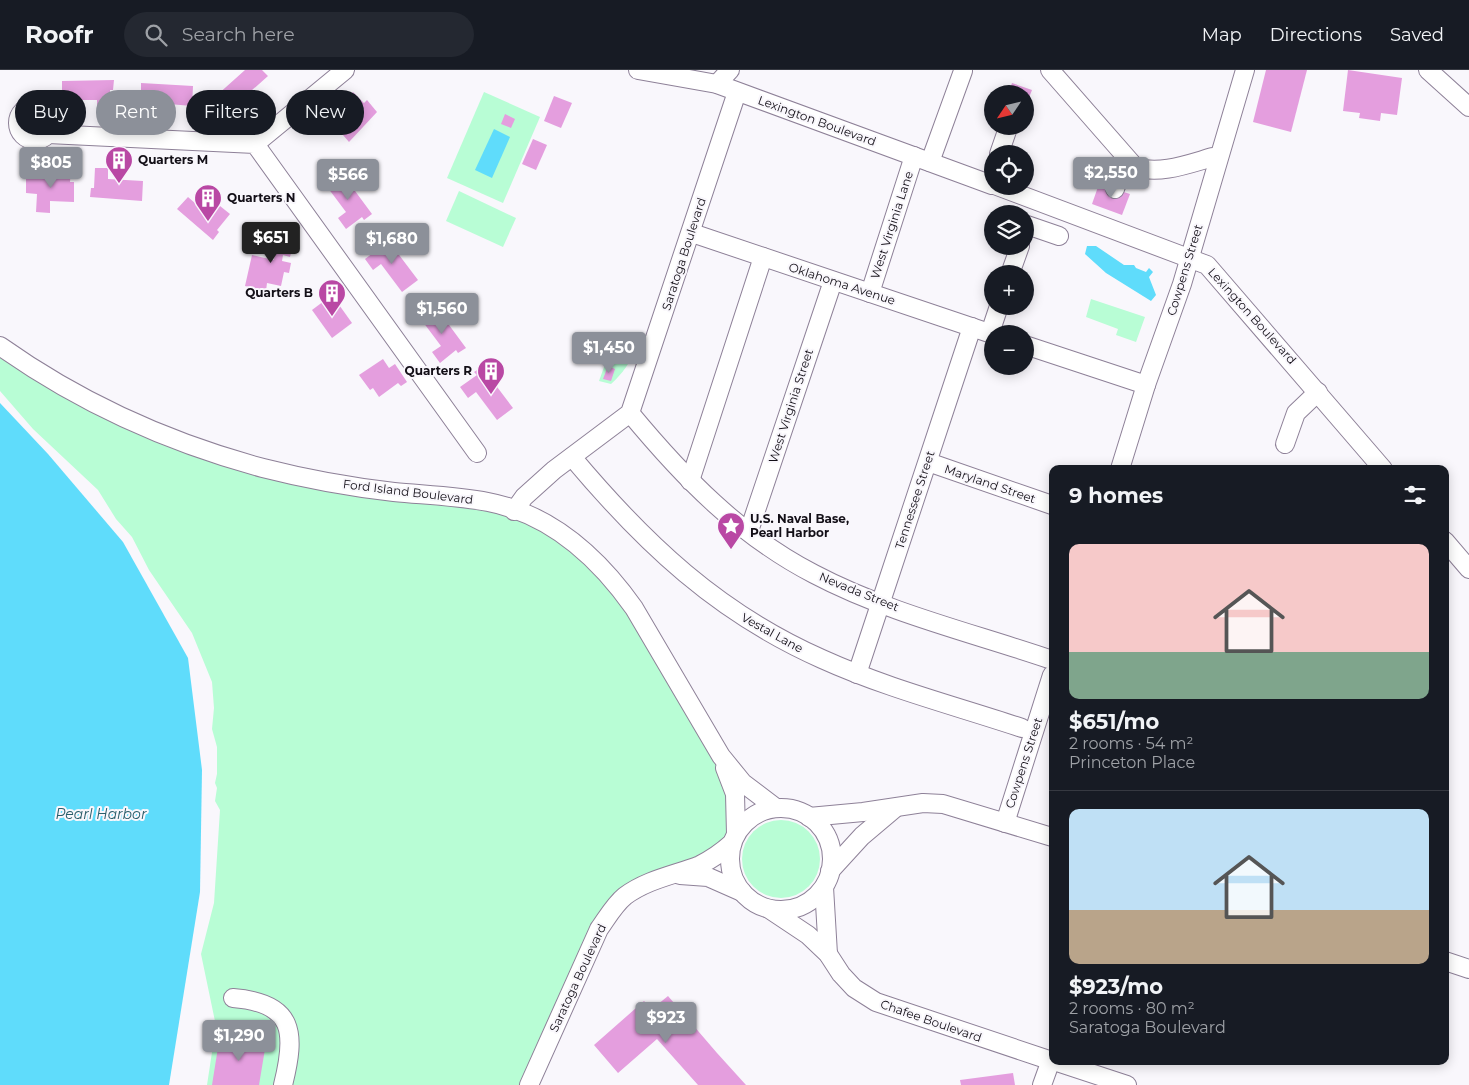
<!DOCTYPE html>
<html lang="en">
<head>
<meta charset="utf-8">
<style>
	body { margin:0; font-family:Montserrat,sans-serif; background:#242831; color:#f1f3f6; height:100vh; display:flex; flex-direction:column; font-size:19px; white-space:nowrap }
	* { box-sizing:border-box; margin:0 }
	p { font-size:16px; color:#9ea1a6 }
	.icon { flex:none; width:28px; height:28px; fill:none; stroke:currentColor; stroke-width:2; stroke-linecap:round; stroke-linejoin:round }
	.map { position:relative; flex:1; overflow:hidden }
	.side { position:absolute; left:1049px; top:395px; width:400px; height:600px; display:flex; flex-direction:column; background:#171b24; border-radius:10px; box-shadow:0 2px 12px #0003 }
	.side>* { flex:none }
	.top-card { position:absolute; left:15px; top:20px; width:475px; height:45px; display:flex; gap:10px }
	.needle { width:32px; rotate:235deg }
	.tools { position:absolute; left:984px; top:15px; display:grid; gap:10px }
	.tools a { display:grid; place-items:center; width:50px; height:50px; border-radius:50%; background:#171b24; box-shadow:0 2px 12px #0003; font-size:25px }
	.price { position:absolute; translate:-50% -42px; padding:0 11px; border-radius:5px; background:#8c9099; color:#fff; font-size:16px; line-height:32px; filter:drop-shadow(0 1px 2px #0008) }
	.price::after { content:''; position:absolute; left:50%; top:30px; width:15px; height:11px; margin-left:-8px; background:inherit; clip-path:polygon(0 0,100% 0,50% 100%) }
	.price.on { background:#222; color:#fff }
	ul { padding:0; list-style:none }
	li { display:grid; align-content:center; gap:10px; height:265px; padding:0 20px }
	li+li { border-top:1px solid #363941 }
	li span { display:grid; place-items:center; height:155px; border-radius:10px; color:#555 }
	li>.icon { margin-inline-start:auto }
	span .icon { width:90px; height:90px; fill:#fffc; stroke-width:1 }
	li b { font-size:21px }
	h2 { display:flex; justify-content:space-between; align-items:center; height:60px; padding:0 20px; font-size:21px }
	.tag { padding:0 18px; border-radius:22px; background:#171b24; box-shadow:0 2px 12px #0003; font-size:18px; line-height:45px }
	.tag.on { background:#8c9099; color:#fff }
	header { display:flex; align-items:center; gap:30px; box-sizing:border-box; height:70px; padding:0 25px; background:#171b24; border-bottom:1px solid #363941 }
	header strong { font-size:24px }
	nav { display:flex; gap:28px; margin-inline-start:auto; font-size:18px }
	.search { width:350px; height:45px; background:#242831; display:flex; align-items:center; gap:12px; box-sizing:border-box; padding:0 18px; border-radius:28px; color:#9ea1a6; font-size:19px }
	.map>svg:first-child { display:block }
	.green { fill:#b8fdd5 }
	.water { fill:#5fdcfb }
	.building { fill:#e49ede }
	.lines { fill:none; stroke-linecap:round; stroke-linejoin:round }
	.minor-casing { stroke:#8e8198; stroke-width:20 }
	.minor { stroke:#fff; stroke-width:18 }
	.labels { text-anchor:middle; stroke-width:4; stroke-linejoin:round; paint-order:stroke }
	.street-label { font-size:12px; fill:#130f17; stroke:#f9f7fc }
	.poi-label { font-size:12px; font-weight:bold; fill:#130f17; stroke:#f9f7fc; text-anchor:start }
	.water-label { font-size:14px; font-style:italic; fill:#295d6a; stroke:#f9f7fc }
</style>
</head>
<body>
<header>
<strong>Roofr</strong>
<div class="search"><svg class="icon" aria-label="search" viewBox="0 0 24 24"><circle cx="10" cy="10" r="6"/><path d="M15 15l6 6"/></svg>Search here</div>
<nav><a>Map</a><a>Directions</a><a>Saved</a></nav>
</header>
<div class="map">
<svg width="1469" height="1015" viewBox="0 0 1469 1015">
	<rect width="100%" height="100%" fill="#f9f7fc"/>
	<g class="green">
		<path d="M484,22L540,47L503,133L447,108Z"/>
		<path d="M459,121L516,148L503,177L446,151Z"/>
		<path d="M1091,229L1145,247L1136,272L1116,265L1118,259L1086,247Z"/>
		<path d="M622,266L629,269L636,278C630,293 623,303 611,314L599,311L613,272Z"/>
		<path d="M0,281L217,384L514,441L604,498L735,724L732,773L624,827L529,1015H207L216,956L201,884L214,833L220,740L215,731L217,718L215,713L217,704V677L212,659L214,638L212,612L192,563L149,500L132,467L116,449L98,420L33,359L0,321Z"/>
		<circle cx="781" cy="789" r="39"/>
	</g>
	<g class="water">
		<path d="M494,59L510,67L492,108L475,100Z"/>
		<path d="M1087,176H1096L1124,195H1134L1136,198L1146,202L1149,198L1153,202L1149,207L1156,225L1151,231L1106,203L1085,184Z"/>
		<path d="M0,333L48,384L123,472L188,588L202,700L200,822L169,1015H0Z"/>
	</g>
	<g class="building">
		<path d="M245,0H262L268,6L242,29L249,37L239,46L226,31L223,33L216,26Z"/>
		<path d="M1266,0H1307L1291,62L1253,52Z"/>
		<path d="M1348,0L1402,8L1397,45L1381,43L1380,51L1359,48L1360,43L1343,41Z"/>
		<path d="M114,10L113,20H110V40H97V30H62V11Z"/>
		<path d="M141,13L193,16L192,36L157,33L156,44L143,43L145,22H141Z"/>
		<path d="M1012,13L1032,20L1025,38V24H1008Z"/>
		<path d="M353,22L364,33L367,30L377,42L349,72L337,58L345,50L342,48L352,39L344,31Z"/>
		<path d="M554,26L572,33L561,58L544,51Z"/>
		<path d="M505,44L515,49L511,58L501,54Z"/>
		<path d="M533,69L547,75L536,100L522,94Z"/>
		<path d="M59,97H71L70,112H74V132L50,131V143L36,142L37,124L26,123V106L58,107Z"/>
		<path d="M95,98H108V109L143,111L142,131L90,127L91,118H94Z"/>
		<path d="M341,102L372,144L364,150L362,147L346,159L338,148L346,142L325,114Z"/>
		<path d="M1099,114L1130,124L1122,145L1092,134Z"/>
		<path d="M188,127L196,134L199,132L213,144L220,136L230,144L217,160L219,162L213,170L177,139Z"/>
		<path d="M273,163L295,168L290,187L283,185L282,191L291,193L289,203L284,202L281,216L267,213L266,221L245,216L252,185L274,190L275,182L269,181Z"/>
		<path d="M387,169L418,210L402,222L381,194L373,200L365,189L381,177L379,174Z"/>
		<path d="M332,225L352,253L332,268L312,240Z"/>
		<path d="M435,236L466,278L458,283L456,280L440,293L432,282L441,276L420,248Z"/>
		<path d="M383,289L389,298L395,294L407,312L401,316L398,313L379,327L373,318L370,320L359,305Z"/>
		<path d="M608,296L615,299L611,311L603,309Z"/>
		<path d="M482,297L513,338L497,350L476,322L468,328L460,317L477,305L474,302Z"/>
		<path d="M668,926L717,983L746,1015H698L657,969L618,1003L594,975L644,931L652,939Z"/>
		<path d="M220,965L266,973L259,1015H212Z"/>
		<path d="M1013,1003L1015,1015H961L960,1010Z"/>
	</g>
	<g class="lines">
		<g class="minor-casing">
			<g id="minor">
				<path d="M638,0L717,14L992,115"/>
				<path d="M1050,0L1135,97C1160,105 1188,94 1213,87"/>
				<path d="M1428,0L1469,37"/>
				<path d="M717,14L730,0"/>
				<circle cx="35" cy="53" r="17"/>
				<path d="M48,64L255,74L477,383"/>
				<path d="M255,74L345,0"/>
				<path d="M999,84L1008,58"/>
				<path d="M930,92L963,1"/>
				<path d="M997,116L1207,195L1383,399"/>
				<path d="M1115,119L1126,88"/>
				<path d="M1027,155L1059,166"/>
				<path d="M692,163L992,264"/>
				<path d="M1010,204L1020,176"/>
				<path d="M870,223L914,86"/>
				<path d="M990,263L999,236"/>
				<path d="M1025,275L1146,315"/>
				<path d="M0,276C79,332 170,373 263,398C306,409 350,417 394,422C425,425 457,426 488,432C551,444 598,487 634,538L721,686L743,713L776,738"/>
				<path d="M630,343C683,407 740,466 814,504C888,543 973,563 1052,590"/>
				<path d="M1285,374L1296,343L1318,322"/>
				<path d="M572,387C645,474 718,543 822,589C886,618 956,636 1022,658"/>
				<path d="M928,392L1052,435"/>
				<path d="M1120,399L1146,315L1182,214L1245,0"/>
				<path d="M690,411L763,187"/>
				<path d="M514,441L524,427L554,400L630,343L737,22"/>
				<path d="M749,461L833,211"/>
				<path d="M1445,471L1469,499"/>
				<path d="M857,604L972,257"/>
				<path d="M725,698L735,724L736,764"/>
				<circle cx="781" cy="789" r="51"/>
				<path d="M809,747L863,742L923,733L943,734L1052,767"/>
				<path d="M1005,753L1052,605"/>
				<path d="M830,801L862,766L894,739"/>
				<path d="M680,805L708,807L742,822"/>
				<path d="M824,817L828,884"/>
				<path d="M769,839L808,865L828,884L841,904L854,918L876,932L1052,991"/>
				<path d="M1445,891L1469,899"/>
				<path d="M233,928C295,933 296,963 283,1015"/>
				<path d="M1054,991L1127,1015"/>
				<path d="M529,1015L599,859C607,848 614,835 625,826C648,809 675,805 700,795C712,789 722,782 732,773"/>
				<path d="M1042,1015L1051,990"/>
			</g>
		</g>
		<use href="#minor" class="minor"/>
	</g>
	<defs>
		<g id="building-pin" transform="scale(1.4375)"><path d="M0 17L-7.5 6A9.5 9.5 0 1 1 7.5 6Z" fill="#b948a4" stroke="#f9f7fc"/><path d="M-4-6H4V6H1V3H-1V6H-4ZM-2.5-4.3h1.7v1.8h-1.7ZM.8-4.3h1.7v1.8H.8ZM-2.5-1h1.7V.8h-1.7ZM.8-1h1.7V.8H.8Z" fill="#fff"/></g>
		<g id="sight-pin" transform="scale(1.4375)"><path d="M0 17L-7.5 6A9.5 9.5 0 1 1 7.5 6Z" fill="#b948a4" stroke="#f9f7fc"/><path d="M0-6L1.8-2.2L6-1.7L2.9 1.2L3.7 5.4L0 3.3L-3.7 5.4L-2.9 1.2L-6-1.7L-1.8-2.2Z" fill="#fff"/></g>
	</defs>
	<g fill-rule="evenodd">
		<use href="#building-pin" x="119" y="90"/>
		<use href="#building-pin" x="208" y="128"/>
		<use href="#building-pin" x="332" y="223"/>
		<use href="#building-pin" x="491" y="301"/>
		<use href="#sight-pin" x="731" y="456"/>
	</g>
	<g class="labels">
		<g class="street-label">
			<text transform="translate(817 51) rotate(20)" y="4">Lexington Boulevard</text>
			<text transform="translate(892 155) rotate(-72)" y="4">West Virginia Lane</text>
			<text transform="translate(684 184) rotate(-72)" y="4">Saratoga Boulevard</text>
			<text transform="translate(1185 200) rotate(-73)" y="4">Cowpens Street</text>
			<text transform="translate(842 214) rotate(18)" y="4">Oklahoma Avenue</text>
			<text transform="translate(1252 246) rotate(48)" y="4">Lexington Boulevard</text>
			<text transform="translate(791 336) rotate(-72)" y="4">West Virginia Street</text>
			<text transform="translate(990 414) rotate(19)" y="4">Maryland Street</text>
			<text transform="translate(408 422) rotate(7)" y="4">Ford Island Boulevard</text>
			<text transform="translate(915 430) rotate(-72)" y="4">Tennessee Street</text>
			<text transform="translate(859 522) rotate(22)" y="4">Nevada Street</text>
			<text transform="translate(772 563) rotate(29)" y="4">Vestal Lane</text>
			<text transform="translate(1024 693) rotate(-72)" y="4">Cowpens Street</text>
			<text transform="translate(578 908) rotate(-65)" y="4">Saratoga Boulevard</text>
			<text transform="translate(931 951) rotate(19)" y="4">Chafee Boulevard</text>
		</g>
		<g class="poi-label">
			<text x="138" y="94">Quarters M</text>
			<text x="227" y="132">Quarters N</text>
			<text x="313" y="227" text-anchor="end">Quarters B</text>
			<text x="472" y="305" text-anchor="end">Quarters R</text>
			<text x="750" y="453">U.S. Naval Base,<tspan x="750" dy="14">Pearl Harbor</tspan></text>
		</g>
		<g class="water-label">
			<text x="101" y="749">Pearl Harbor</text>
		</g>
	</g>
</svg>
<div class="tools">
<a><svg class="needle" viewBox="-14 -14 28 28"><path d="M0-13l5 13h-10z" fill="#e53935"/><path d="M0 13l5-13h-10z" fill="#9ea1a6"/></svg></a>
<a><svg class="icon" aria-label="locate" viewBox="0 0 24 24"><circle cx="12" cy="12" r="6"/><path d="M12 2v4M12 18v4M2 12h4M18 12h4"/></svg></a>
<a><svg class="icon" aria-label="layers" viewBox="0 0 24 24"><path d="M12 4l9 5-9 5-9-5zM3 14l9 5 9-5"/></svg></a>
<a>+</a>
<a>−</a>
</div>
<b class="price" style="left:51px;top:119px">$805</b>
<b class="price" style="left:1111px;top:129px">$2,550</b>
<b class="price" style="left:348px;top:131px">$566</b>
<b class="price on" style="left:271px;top:194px">$651</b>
<b class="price" style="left:392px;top:195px">$1,680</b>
<b class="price" style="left:442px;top:265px">$1,560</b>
<b class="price" style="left:609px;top:304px">$1,450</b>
<b class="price" style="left:666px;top:974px">$923</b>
<b class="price" style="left:239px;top:992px">$1,290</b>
<div class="top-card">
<a class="tag">Buy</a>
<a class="tag on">Rent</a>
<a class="tag">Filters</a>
<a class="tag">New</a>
</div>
<section class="side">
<h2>9 homes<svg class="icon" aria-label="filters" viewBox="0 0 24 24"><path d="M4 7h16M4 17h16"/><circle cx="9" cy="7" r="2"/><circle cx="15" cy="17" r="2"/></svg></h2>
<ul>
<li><span style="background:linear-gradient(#f6c9c9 70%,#7fa58c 0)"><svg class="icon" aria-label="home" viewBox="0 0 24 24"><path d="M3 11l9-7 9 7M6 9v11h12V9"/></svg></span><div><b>$651/mo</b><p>2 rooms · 54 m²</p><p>Princeton Place</p></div></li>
<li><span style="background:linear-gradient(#bfe0f5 65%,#b9a48a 0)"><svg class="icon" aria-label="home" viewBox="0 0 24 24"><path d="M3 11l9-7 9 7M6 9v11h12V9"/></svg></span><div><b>$923/mo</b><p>2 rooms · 80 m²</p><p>Saratoga Boulevard</p></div></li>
</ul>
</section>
</div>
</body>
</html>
